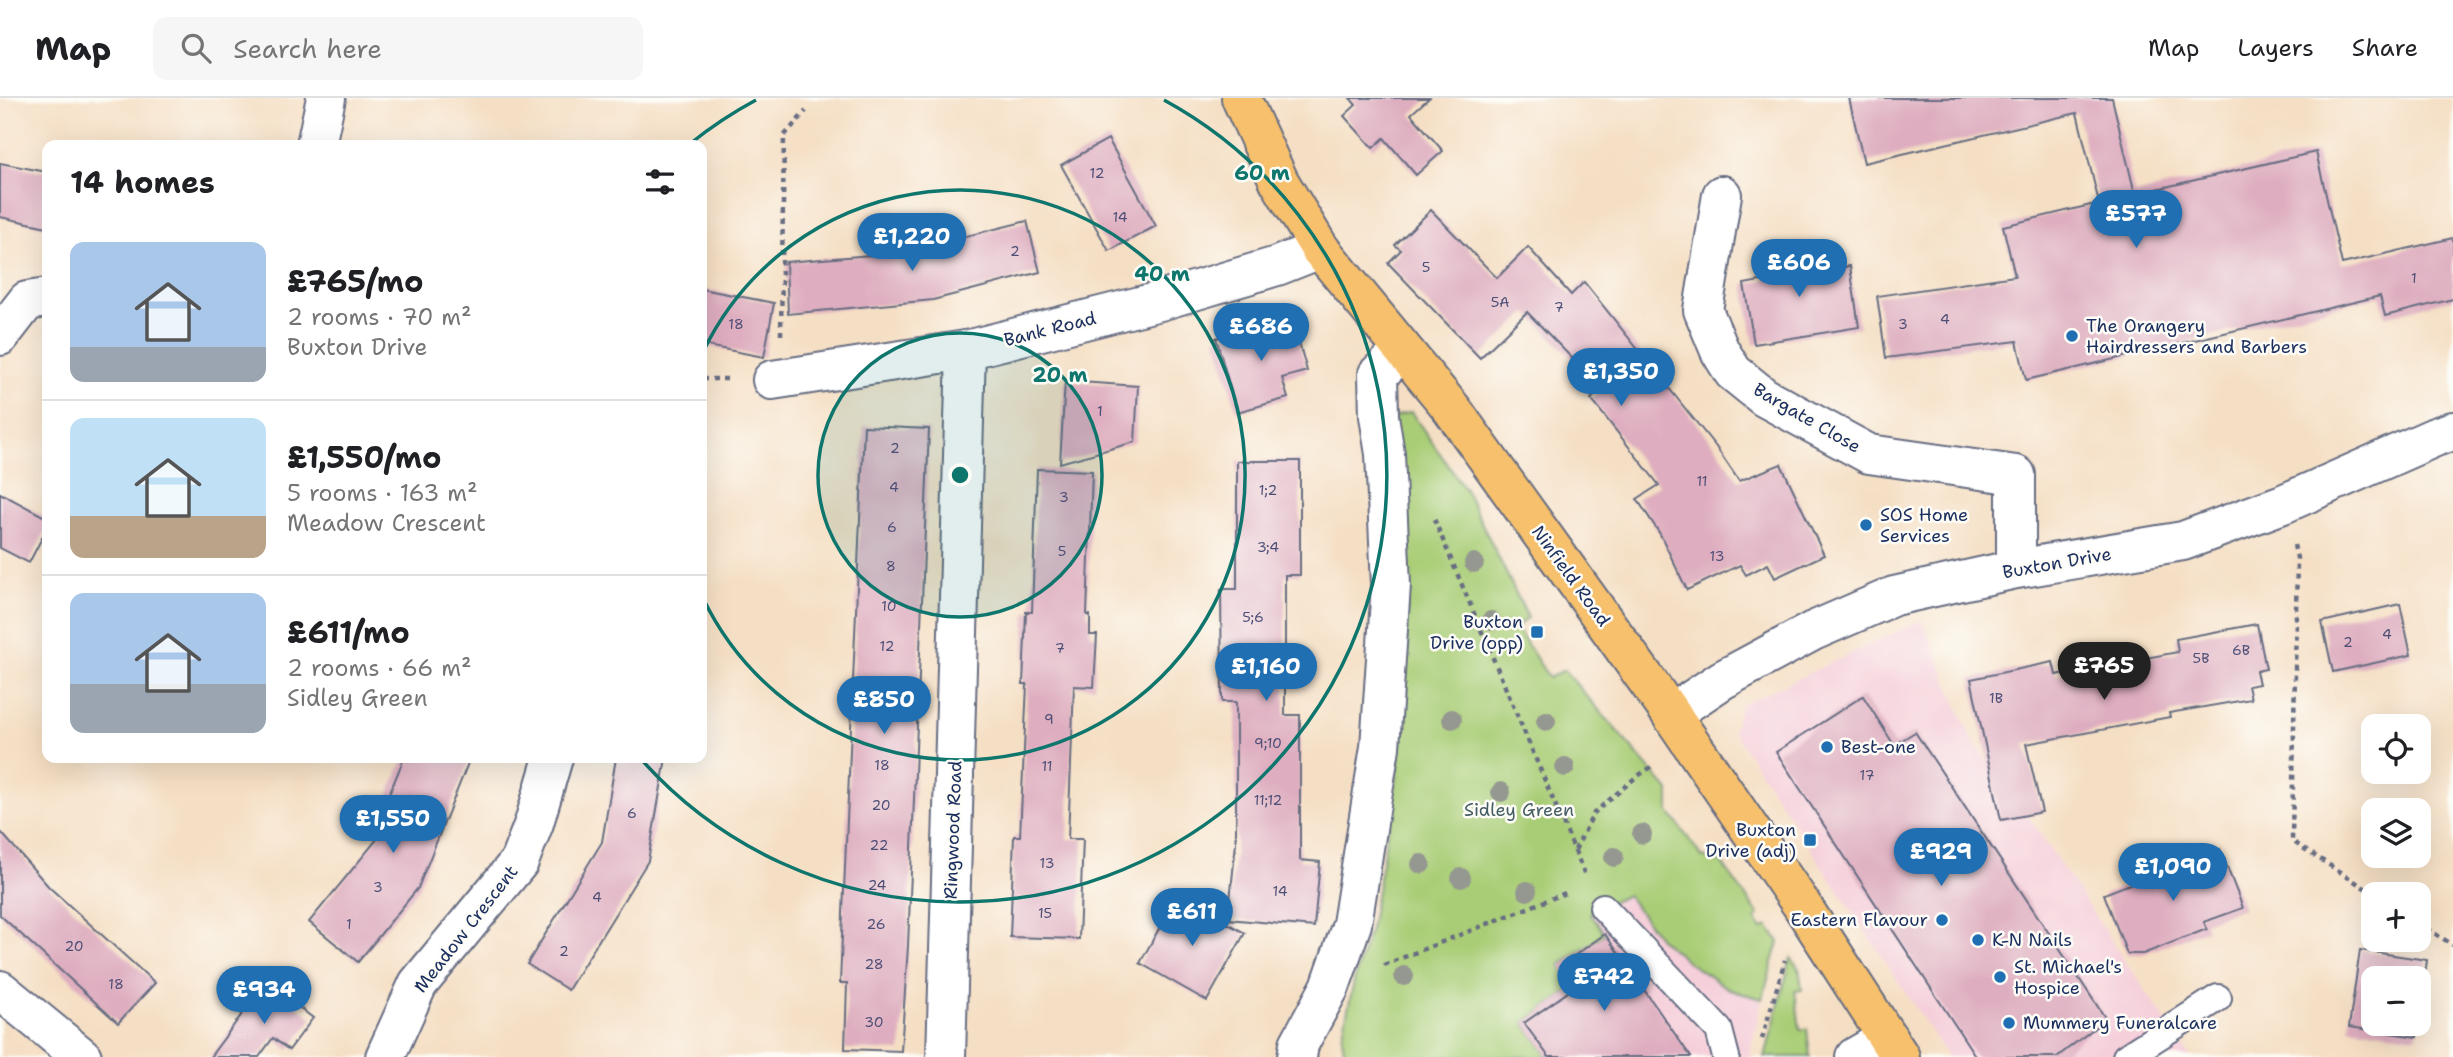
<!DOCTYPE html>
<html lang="en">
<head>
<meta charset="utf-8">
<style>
	body { margin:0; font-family:"Shantell Sans",sans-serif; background:#f6f6f6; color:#202124; height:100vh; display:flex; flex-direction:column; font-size:26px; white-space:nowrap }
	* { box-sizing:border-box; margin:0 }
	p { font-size:23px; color:#757577 }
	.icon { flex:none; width:38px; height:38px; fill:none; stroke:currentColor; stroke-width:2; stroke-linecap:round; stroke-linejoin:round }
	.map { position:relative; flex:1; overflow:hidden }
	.panel { position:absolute; left:42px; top:42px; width:665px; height:623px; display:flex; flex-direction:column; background:#fff; border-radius:14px; box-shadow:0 7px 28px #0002 }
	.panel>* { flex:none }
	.tools { position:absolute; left:2361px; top:616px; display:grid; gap:14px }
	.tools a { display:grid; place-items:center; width:70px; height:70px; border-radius:14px; background:#fff; box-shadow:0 7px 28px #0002; font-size:35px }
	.price { position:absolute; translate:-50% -60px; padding:0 16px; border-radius:24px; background:#1f6fb2; color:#fff; font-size:23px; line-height:46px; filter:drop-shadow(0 2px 4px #0008) }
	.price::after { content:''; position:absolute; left:50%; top:42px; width:21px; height:16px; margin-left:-10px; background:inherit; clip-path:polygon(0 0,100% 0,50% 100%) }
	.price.on { background:#222; color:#fff }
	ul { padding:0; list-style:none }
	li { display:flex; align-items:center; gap:21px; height:175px; padding:0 28px }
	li+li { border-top:2px solid #e0e0e0 }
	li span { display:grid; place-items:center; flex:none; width:196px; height:140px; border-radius:14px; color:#555 }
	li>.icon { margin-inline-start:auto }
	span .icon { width:84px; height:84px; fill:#fffc; stroke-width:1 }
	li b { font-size:30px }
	h2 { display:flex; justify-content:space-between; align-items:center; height:84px; padding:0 28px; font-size:30px }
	header { display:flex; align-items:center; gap:42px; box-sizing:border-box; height:98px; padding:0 35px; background:#fff; border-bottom:2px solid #e0e0e0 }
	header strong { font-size:33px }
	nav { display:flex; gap:38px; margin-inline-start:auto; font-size:24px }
	.search { width:490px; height:63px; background:#f6f6f6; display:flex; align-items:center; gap:18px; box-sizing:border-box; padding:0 24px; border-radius:14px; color:#757577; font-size:26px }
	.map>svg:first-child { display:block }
	.built { fill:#f5cfda }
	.green { fill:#a9cd76; stroke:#627e6a; stroke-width:2 }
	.building { fill:#deadbf; fill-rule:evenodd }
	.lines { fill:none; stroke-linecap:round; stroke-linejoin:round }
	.service-casing { stroke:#676d82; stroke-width:30 }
	.minor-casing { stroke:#676d82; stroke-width:42 }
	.primary-casing { stroke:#676d82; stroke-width:42 }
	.path { stroke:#676d82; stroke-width:4.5; stroke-dasharray:5 5; stroke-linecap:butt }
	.service { stroke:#fff; stroke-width:26 }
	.minor { stroke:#fff; stroke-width:38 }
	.primary { stroke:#f7c06c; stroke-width:38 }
	.tree { fill:#959890 }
	.ring { fill:none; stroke:#0f766e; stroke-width:3.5 }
	.poi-dot { fill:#1f6fb2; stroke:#fdfcf7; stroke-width:2.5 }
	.labels { text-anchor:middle; stroke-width:5; stroke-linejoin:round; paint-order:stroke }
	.number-label { font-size:14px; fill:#4c4e76 }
	.poi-label { font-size:18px; fill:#1b2f5e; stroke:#fdfcf7; text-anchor:start }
	.street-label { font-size:18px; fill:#1b2f5e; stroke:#fdfcf7 }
	.park-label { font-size:18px; fill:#465e65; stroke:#fdfcf7 }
	.centre { fill:#0f766e; stroke:#fdfcf7; stroke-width:3.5 }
	.ring-label { font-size:21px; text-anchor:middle; font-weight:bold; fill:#0f766e; stroke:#fdfcf7; stroke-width:5; stroke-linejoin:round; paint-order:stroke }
</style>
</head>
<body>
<header>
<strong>Map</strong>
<div class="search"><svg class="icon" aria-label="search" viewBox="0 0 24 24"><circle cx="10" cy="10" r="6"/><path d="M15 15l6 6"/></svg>Search here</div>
<nav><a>Map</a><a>Layers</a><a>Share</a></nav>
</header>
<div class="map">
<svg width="2453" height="959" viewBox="0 0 2453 959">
	<rect width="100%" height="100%" fill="#fdfcf7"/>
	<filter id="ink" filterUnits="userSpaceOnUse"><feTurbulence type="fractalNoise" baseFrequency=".0143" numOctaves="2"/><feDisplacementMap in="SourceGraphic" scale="14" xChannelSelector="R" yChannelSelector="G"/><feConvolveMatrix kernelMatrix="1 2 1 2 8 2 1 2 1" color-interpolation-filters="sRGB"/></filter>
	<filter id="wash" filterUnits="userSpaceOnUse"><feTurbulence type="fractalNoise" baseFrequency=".00686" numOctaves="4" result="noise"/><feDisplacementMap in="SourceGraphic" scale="28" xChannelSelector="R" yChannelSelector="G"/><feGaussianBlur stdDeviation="1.57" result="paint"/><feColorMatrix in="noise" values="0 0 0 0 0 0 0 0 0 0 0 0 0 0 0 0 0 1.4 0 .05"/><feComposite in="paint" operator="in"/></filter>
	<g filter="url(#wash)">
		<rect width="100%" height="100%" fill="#f5dfc4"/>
		<g class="built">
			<path d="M1922,522L1971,640L2009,695H2015L2021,718L2027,717L2190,959H1948L1733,633L1741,607Z"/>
			<path d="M1627,797L1659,840L1730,892L1762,901L1749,959H1394L1590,815Z"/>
		</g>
		<g class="green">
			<path d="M1411,314L1466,393L1528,520L1516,529L1549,580L1564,572L1669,693V714L1702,759L1721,764L1759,817L1755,821L1762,831L1768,828L1779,844L1762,901L1730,892L1688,864L1659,840L1627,797L1590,815L1605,836L1560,867L1575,889L1524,925L1549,959H1345L1342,939L1355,879L1370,831L1398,674L1404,587L1407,497L1394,319Z"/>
			<path d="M1791,860L1799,870L1802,892L1795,893L1800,931H1807L1810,959H1765Z"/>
		</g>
		<g id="blocks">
			<g class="building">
				<path d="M1350,0H1429L1411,16L1443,53L1416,77L1384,40L1373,50L1344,18L1356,7Z"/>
				<path d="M1849,0H2112L2135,96L2316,54L2342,166L2453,140V201L2385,218L2380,198L2026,282L2017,243L1886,260L1877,198L2015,178L2003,128L2099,105L2077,15L1864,65Z"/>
				<path d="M1108,41L1156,128L1109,153L1061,67Z"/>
				<path d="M0,65L47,74V129L0,119Z"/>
				<path d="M1431,112L1497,180L1528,149L1571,197L1584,184L1716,349L1739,383L1781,366L1824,457L1775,480L1768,466L1746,477L1740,467L1687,492L1660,436L1637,401L1659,387L1591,301L1602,291L1527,214L1480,260L1388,165L1401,152L1395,147Z"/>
				<path d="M1027,123L1040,174L933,202L788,216L786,164L957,150L955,141Z"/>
				<path d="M1800,148L1805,176L1850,168L1859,229L1754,246L1744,186L1766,182L1761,154Z"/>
				<path d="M702,191L774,205L764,259L702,247Z"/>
				<path d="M1292,219L1307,273L1282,280L1288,300L1237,314L1216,240Z"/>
				<path d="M1065,283L1138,288L1135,344L1060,365Z"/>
				<path d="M864,328L929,331L908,848L901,953L845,951L847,885H840Z"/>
				<path d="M1237,363H1300V477H1285V617H1300V762L1320,764L1314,829L1228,821L1236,745V604H1222L1221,491H1237Z"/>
				<path d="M1037,371L1092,373L1087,517H1090V537H1097L1094,589L1074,588L1068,741H1083L1079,841L1010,839L1014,738H1020L1027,586H1023L1026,514H1032Z"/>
				<path d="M0,395L47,420V430L29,465L0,450Z"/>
				<path d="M2400,506L2411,557L2333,574L2322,524Z"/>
				<path d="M2257,526L2266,571L2256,573L2259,586L2248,588L2251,601L2169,615L2170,619L2026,646L2042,714L2001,722L1971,581L2053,564L2056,577L2114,566L2178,554L2176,541Z"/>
				<path d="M1863,598L1894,647L1915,634L2106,921L2057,959H1976L1776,654Z"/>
				<path d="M404,660H470L418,790L358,864L309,824L392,723L380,718Z"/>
				<path d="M616,660H666L648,763L568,892L527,866L602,744Z"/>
				<path d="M0,733L49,789L155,885L118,925L0,817Z"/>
				<path d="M2220,751L2243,810L2204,824L2207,831L2143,856H2127L2104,796Z"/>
				<path d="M1177,798L1245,835L1207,903L1140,865Z"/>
				<path d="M1605,836L1691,959H1549L1524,925L1575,889L1560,868Z"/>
				<path d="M2360,852L2427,862L2417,939L2349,929ZM2373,880H2418V926H2373Z"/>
				<path d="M266,884L313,920L289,952L273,940L259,959H210Z"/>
			</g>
		</g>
	</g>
	<g filter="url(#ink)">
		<use href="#blocks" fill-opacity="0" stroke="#676d82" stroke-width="2"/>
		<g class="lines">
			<g class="service-casing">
				<g id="service">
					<path d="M1603,809L1719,932L1726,959"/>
					<path d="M2126,959L2218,900"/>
				</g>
			</g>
			<g class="minor-casing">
				<g id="minor">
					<path d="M316,47L326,0"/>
					<path d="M1722,97L1703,212L1720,253L1733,274L1764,299L1869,356L2016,377V471"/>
					<path d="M0,238L27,203L47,200"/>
					<path d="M772,282L966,252L1160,203L1277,168L1320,151"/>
					<path d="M1671,616L1722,582L1813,533L1894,498L2016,471L2183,443L2283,406L2435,339L2453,333"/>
					<path d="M0,892L82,959"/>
					<path d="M385,959L418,886L519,764L534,725L553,660"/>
					<path d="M946,959L966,252"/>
					<path d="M1297,959L1299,946L1330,889L1352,826L1380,649L1391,487L1385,356L1379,318L1378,276L1403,253"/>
					<path d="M1855,959L1888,940"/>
				</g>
			</g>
			<g class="primary-casing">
				<path id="primary" d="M1241,0L1279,83L1320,151L1452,311L1671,616L1801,806L1900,959"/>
			</g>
			<g class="path">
				<path d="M781,237L784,38L806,13"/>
				<path d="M702,281H729"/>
				<path d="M1434,421L1585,777"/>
				<path d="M2294,447L2297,460L2292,743L2374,796"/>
				<path d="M1575,752L1594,715L1635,680L1654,667"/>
				<path d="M2418,825L2453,847"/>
				<path d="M1384,867L1568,794"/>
				<path d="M1762,941L1785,862"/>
			</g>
			<use href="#service" class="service"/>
			<use href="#minor" class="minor"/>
			<use href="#primary" class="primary"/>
		</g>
		<g class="tree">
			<circle cx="1474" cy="465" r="10"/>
			<circle cx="1491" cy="523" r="10"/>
			<circle cx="1452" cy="621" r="10"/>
			<circle cx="1546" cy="623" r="10"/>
			<circle cx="1565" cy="669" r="10"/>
			<circle cx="1501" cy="694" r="10"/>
			<circle cx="1642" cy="736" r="10"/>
			<circle cx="1614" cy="759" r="10"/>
			<circle cx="1421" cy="766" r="10"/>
			<circle cx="1461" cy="780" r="10"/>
			<circle cx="1527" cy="793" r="10"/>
			<circle cx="1404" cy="878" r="10"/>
		</g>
	</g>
	<circle cx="960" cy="377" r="142" fill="#0f766e" fill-opacity=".12"/>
	<g class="ring">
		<circle cx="960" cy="377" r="142"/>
		<path d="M703 254A285 285 0 1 1 703 500"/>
		<path d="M691 45A427 427 0 0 1 756 2M1164 2A427 427 0 1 1 640 660"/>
	</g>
	<g class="poi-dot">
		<circle cx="2072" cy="238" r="7"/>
		<circle cx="1866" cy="427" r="7"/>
		<rect x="1530" y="527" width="14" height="14" rx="3.5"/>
		<circle cx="1827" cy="649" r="7"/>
		<rect x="1803" y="735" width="14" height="14" rx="3.5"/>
		<circle cx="1942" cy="822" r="7"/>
		<circle cx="1978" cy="842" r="7"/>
		<circle cx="2000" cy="879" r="7"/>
		<circle cx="2009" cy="925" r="7"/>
	</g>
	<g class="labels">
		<g class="number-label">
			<text x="1097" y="80">12</text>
			<text x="1120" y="124">14</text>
			<text x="1015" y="158">2</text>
			<text x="1426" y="174">5</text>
			<text x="2414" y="185">1</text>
			<text x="1500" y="209">5A</text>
			<text x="1559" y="214">7</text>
			<text x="1945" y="226">4</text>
			<text x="736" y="231">18</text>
			<text x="1903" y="231">3</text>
			<text x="1100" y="318">1</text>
			<text x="895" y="355">2</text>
			<text x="1702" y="388">11</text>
			<text x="894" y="394">4</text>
			<text x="1268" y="397">1;2</text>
			<text x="1064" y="404">3</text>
			<text x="892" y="434">6</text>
			<text x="1268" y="454">3;4</text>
			<text x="1062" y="458">5</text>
			<text x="1717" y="463">13</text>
			<text x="891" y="473">8</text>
			<text x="889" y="513">10</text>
			<text x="1253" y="524">5;6</text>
			<text x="2387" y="541">4</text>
			<text x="2348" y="549">2</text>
			<text x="887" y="553">12</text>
			<text x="1060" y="555">7</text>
			<text x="2241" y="557">6B</text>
			<text x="2201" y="565">5B</text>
			<text x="1996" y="605">1B</text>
			<text x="1049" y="626">9</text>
			<text x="1268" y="650">9;10</text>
			<text x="882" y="672">18</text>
			<text x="1047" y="673">11</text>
			<text x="1867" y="682">17</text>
			<text x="1268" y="707">11;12</text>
			<text x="881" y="712">20</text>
			<text x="632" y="720">6</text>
			<text x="879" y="752">22</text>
			<text x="1047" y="770">13</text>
			<text x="877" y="792">24</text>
			<text x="378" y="794">3</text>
			<text x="1280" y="798">14</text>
			<text x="597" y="804">4</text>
			<text x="1045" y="820">15</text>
			<text x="349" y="831">1</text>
			<text x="876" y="831">26</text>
			<text x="74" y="853">20</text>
			<text x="564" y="858">2</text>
			<text x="874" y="871">28</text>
			<text x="116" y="891">18</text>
			<text x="874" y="929">30</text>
		</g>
		<g class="poi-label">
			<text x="2086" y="234">The Orangery<tspan x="2086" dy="21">Hairdressers and Barbers</tspan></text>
			<text x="1880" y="423">SOS Home<tspan x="1880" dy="21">Services</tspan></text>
			<text x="1523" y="530" text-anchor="end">Buxton<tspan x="1523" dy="21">Drive (opp)</tspan></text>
			<text x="1841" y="655">Best-one</text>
			<text x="1796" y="738" text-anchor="end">Buxton<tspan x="1796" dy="21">Drive (adj)</tspan></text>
			<text x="1928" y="828" text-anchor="end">Eastern Flavour</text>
			<text x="1992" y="848">K-N Nails</text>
			<text x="2014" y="875">St. Michael's<tspan x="2014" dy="21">Hospice</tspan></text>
			<text x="2023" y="931">Mummery Funeralcare</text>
		</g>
		<g class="street-label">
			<text transform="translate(1050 231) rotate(-14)" y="6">Bank Road</text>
			<text transform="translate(1807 320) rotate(30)" y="6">Bargate Close</text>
			<text transform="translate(2057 465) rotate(-10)" y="6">Buxton Drive</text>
			<text transform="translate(1571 478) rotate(54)" y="6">Ninfield Road</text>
			<text transform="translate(953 732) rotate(-88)" y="6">Ringwood Road</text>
			<text transform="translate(466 831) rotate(-52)" y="6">Meadow Crescent</text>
		</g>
		<g class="park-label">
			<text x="1519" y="718">Sidley Green</text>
		</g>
	</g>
	<circle cx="960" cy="377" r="10" class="centre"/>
	<g class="ring-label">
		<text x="1262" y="82">60 m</text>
		<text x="1162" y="183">40 m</text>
		<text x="1060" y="284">20 m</text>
	</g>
</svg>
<div class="tools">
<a><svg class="icon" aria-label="locate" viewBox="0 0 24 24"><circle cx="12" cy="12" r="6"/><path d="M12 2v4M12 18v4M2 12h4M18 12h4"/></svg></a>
<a><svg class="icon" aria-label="layers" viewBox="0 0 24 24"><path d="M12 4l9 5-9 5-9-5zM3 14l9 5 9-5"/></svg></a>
<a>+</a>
<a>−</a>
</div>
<b class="price" style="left:2136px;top:152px">£577</b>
<b class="price" style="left:912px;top:175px">£1,220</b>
<b class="price" style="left:1799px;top:201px">£606</b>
<b class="price" style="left:1261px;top:265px">£686</b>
<b class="price" style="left:1621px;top:310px">£1,350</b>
<b class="price on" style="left:2104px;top:604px">£765</b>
<b class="price" style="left:1266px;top:605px">£1,160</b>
<b class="price" style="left:884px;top:638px">£850</b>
<b class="price" style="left:393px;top:757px">£1,550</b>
<b class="price" style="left:1941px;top:790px">£929</b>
<b class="price" style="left:2173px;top:805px">£1,090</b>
<b class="price" style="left:1192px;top:850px">£611</b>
<b class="price" style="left:1604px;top:915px">£742</b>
<b class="price" style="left:264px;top:928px">£934</b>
<section class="panel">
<h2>14 homes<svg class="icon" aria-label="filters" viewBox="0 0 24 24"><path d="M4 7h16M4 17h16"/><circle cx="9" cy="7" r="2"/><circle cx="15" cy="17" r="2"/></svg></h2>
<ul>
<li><span style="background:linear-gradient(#a9c7e8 75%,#9aa5b1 0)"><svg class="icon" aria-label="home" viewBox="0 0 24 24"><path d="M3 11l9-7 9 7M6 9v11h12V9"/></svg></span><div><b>£765/mo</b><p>2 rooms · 70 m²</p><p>Buxton Drive</p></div></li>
<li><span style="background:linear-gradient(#bfe0f5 70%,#b9a48a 0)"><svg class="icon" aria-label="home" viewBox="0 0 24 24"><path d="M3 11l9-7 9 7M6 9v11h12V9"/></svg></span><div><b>£1,550/mo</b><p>5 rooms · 163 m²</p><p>Meadow Crescent</p></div></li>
<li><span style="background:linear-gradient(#a9c7e8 65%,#9aa5b1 0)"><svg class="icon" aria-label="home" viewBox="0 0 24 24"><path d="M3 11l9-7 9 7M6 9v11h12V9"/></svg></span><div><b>£611/mo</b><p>2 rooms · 66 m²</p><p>Sidley Green</p></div></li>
</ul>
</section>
</div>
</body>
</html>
